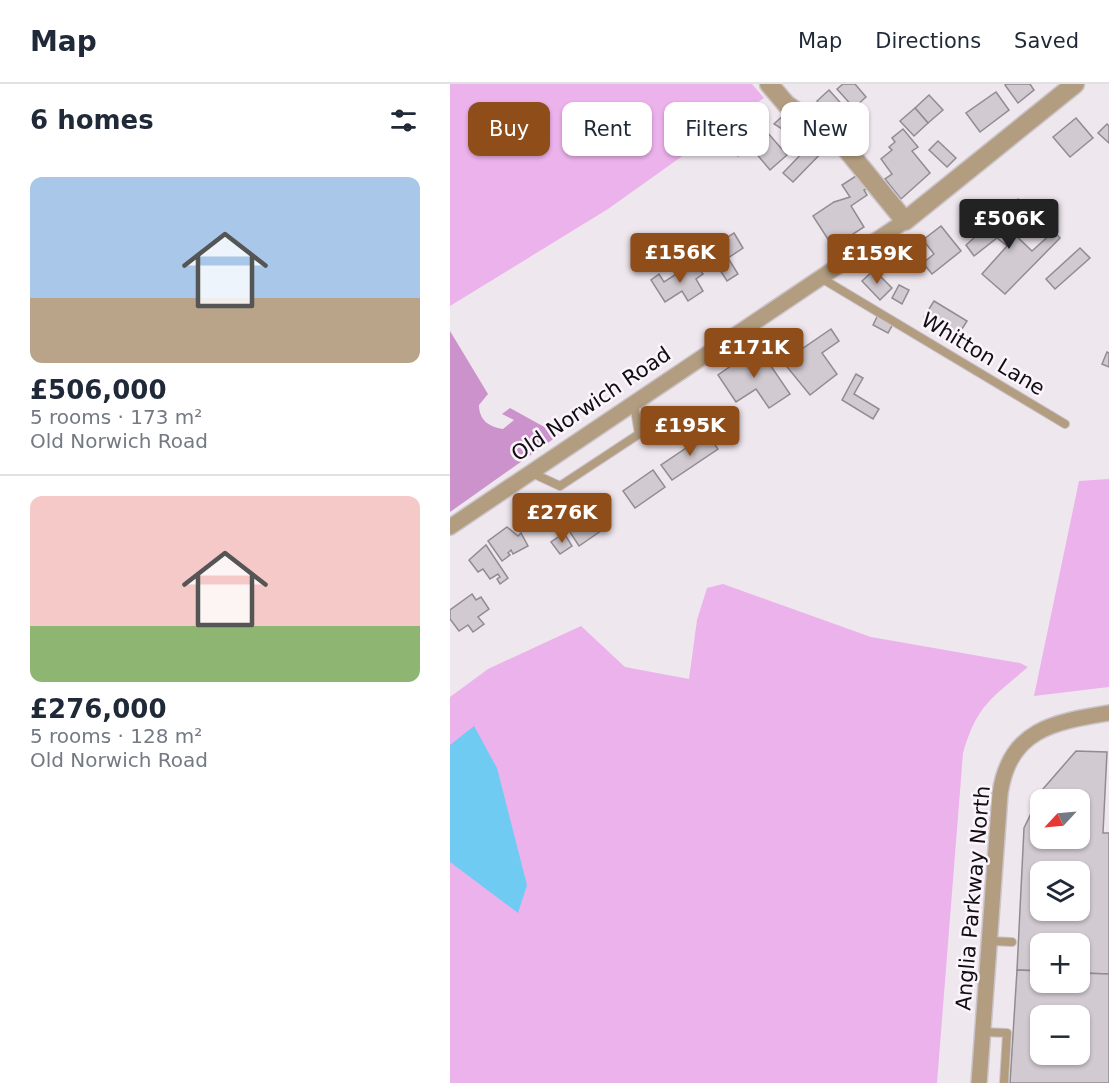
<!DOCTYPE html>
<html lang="en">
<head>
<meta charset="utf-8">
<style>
	body { margin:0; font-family:"DejaVu Sans",sans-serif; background:#f2f2f3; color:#1f2937; height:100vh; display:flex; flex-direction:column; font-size:22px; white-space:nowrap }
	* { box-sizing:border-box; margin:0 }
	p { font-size:20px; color:#747a83 }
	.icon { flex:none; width:33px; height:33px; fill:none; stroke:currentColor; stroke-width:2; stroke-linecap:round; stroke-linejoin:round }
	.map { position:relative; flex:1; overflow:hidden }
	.panel { display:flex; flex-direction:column; background:#fff; width:450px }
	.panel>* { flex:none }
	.guide { position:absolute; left:18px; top:18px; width:550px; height:54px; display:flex; gap:12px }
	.needle { width:39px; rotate:244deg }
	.fabs { position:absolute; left:580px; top:705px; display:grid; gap:12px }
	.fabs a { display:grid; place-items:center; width:60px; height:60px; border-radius:12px; background:#fff; box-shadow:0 2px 4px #0004; font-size:30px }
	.price { position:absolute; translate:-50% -51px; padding:0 14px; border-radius:6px; background:#8e4d19; color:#fff; font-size:20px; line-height:39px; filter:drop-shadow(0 2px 3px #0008) }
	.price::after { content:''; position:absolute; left:50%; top:36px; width:18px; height:14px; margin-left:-9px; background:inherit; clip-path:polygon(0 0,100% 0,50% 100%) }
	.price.current { background:#222; color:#fff }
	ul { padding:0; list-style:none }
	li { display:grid; align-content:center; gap:12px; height:318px; padding:0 30px }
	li+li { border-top:2px solid #e0e1e3 }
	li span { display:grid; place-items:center; height:186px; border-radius:12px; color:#555 }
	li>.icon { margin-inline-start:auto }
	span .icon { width:108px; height:108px; fill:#fffc; stroke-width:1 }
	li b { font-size:26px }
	h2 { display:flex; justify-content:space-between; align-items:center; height:72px; padding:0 30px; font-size:26px }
	.pill { padding:0 21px; border-radius:12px; background:#fff; box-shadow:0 2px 4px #0004; font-size:21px; line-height:54px }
	.pill.current { background:#8e4d19; color:#fff }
	header { display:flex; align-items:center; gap:36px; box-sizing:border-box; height:84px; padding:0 30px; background:#fff; border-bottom:2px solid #e0e1e3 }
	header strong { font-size:28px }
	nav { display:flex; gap:33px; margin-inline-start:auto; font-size:21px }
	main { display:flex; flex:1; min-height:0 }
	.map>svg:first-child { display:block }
	.green { fill:#ecb2ec }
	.forest { fill:#cc92cc }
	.water { fill:#70cbf3 }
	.building { fill:#d1cad1; stroke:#928b92; stroke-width:1.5; fill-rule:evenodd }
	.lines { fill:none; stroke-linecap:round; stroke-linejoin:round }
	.service-casing { stroke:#cbc4ca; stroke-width:10 }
	.minor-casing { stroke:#cbc4ca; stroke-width:18 }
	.tertiary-casing { stroke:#cbc4ca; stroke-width:21 }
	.service { stroke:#b29d80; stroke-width:8 }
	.minor { stroke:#b29d80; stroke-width:15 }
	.tertiary { stroke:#b29d80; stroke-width:18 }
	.labels { text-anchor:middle; stroke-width:5; stroke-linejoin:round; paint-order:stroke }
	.street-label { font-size:21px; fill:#100e10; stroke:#fcf4fc }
</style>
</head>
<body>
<header>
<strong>Map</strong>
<nav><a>Map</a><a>Directions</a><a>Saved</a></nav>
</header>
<main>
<section class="panel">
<h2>6 homes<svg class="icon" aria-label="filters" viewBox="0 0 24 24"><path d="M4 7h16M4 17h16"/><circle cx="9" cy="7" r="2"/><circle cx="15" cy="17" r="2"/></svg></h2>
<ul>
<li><span style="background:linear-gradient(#a9c7e8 65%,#b9a48a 0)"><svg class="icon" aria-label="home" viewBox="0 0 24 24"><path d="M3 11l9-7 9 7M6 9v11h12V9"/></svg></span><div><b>£506,000</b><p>5 rooms · 173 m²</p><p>Old Norwich Road</p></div></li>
<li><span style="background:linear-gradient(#f6c9c9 70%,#8fb573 0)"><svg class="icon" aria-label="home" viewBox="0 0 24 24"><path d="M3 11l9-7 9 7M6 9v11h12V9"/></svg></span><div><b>£276,000</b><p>5 rooms · 128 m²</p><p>Old Norwich Road</p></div></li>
</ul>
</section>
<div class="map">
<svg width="659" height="999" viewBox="0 0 659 999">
	<rect width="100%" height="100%" fill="#efe7ee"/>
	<g class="green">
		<path d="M0,0H302L314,14L158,125L0,222Z"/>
		<path d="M659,395V603L584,612L629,397Z"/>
		<path d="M273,500L421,553L570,579L578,583C541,615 527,621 513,669L487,999H0V613L38,585L131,542L175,583L239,595L247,536L257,504Z"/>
	</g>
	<path class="forest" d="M0,247L38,310L29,321C29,336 39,343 53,345L64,336L52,330L60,324L109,351L0,428Z"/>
	<path class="water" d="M24,642L47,684L77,801L68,829L0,778V661Z"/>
	<g class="building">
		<path d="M393,0H405L416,13L404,24L387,5Z"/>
		<path d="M556,0H580L584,6L568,19L555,1Z"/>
		<path d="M379,6L396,25L383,36L367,17Z"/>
		<path d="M546,8L559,26L530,48L516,29Z"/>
		<path d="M479,11L493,26L478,39L465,24Z"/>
		<path d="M306,20L312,27L302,36L296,29Z"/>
		<path d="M465,24L478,39L464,52L450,37Z"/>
		<path d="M336,29L380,60L343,98L333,89L359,62L324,40Z"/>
		<path d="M290,33L303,48L298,52L303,58L288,72L269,51Z"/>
		<path d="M626,34L643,54L620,73L603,53Z"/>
		<path d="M657,40L659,42V59L648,49Z"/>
		<path d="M453,45L468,63L462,67L480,89L451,115L435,95L442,90L431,75L442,66L439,63L445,58L442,54Z"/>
		<path d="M317,48L337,71L320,86L300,62Z"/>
		<path d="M488,57L506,74L497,83L479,66Z"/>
		<path d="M409,90L419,103L414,106L417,111L401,122L414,143L383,163L363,132L384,118L400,113L392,101Z"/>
		<path d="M568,115L575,122L555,141L582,167L604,147L610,154L555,210L532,190L557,162L547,154L524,172L516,161Z"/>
		<path d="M491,142L511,167L482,190L473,179L484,170L473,156Z"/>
		<path d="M284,149L293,164L278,174L288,190L277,197L257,166Z"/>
		<path d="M630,164L640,174L605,205L596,195Z"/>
		<path d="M245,178L253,190L246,195L253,207L238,217L232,207L215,218L201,196L209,190L214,198Z"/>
		<path d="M424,186L442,204L430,216L412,197Z"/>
		<path d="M449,201L459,206L452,220L442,214Z"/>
		<path d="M484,217L517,237L507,253L474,233Z"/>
		<path d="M429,229L444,238L438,249L423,241Z"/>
		<path d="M381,245L389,257L372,269L387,290L360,311L333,278Z"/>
		<path d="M308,263L340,310L319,324L306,305L286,318L268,291Z"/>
		<path d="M657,268L659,269V283L652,280Z"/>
		<path d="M406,290L413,294L404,310L429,325L423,335L392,316Z"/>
		<path d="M257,350L268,365L222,396L211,381Z"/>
		<path d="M203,386L215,403L185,424L173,407Z"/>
		<path d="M147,425L158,442L129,462L118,445Z"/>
		<path d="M57,443L68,452L71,449L78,462L63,470L61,466L58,469L60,471L52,477L38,457Z"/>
		<path d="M114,449L122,462L110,470L101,458Z"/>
		<path d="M36,461L58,494L50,500L47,495L50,493L48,490L40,495L33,485L28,488L19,476Z"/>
		<path d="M22,510L26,516L31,513L39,525L28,533L34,540L23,548L18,541L9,547L0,535V526Z"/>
		<path d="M626,667L657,668L653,749H659V890L630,889V860H591V887L567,886L574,744L593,705ZM591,716H630V754H591ZM591,788H630V826H591Z"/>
		<path d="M567,886L591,887V898H630V889L659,890V999H560ZM591,932H630V970H591Z"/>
	</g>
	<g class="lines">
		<g class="service-casing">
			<g id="service">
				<path d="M371,194L615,340"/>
				<path d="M82,389L110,402L189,350L184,320"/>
				<path d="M540,857L562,858"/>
				<path d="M533,948L557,949L554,999"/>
			</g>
		</g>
		<g class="minor-casing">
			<g id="minor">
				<path d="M0,443L455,137"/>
				<path d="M529,999L550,710C559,645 604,638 659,629"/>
			</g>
		</g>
		<g class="tertiary-casing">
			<path id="tertiary" d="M319,0L336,20L393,61L455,137L625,0"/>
		</g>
		<use href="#service" class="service"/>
		<use href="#minor" class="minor"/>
		<use href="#tertiary" class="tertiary"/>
	</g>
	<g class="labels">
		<g class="street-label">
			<text transform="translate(533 270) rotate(31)" y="7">Whitton Lane</text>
			<text transform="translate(141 320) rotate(-34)" y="7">Old Norwich Road</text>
			<text transform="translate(523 814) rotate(-85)" y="7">Anglia Parkway North</text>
		</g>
	</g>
</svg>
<div class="fabs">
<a><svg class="needle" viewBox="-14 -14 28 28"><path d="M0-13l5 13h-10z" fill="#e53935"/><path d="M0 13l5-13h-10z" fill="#747a83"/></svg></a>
<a><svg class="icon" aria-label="layers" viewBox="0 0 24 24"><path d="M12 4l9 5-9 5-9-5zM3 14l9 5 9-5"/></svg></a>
<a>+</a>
<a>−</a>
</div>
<b class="price current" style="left:559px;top:166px">£506K</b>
<b class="price" style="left:230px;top:200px">£156K</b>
<b class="price" style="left:427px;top:201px">£159K</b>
<b class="price" style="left:304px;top:295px">£171K</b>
<b class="price" style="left:240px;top:373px">£195K</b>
<b class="price" style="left:112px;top:460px">£276K</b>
<div class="guide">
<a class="pill current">Buy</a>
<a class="pill">Rent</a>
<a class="pill">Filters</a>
<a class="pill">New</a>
</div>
</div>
</main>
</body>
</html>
